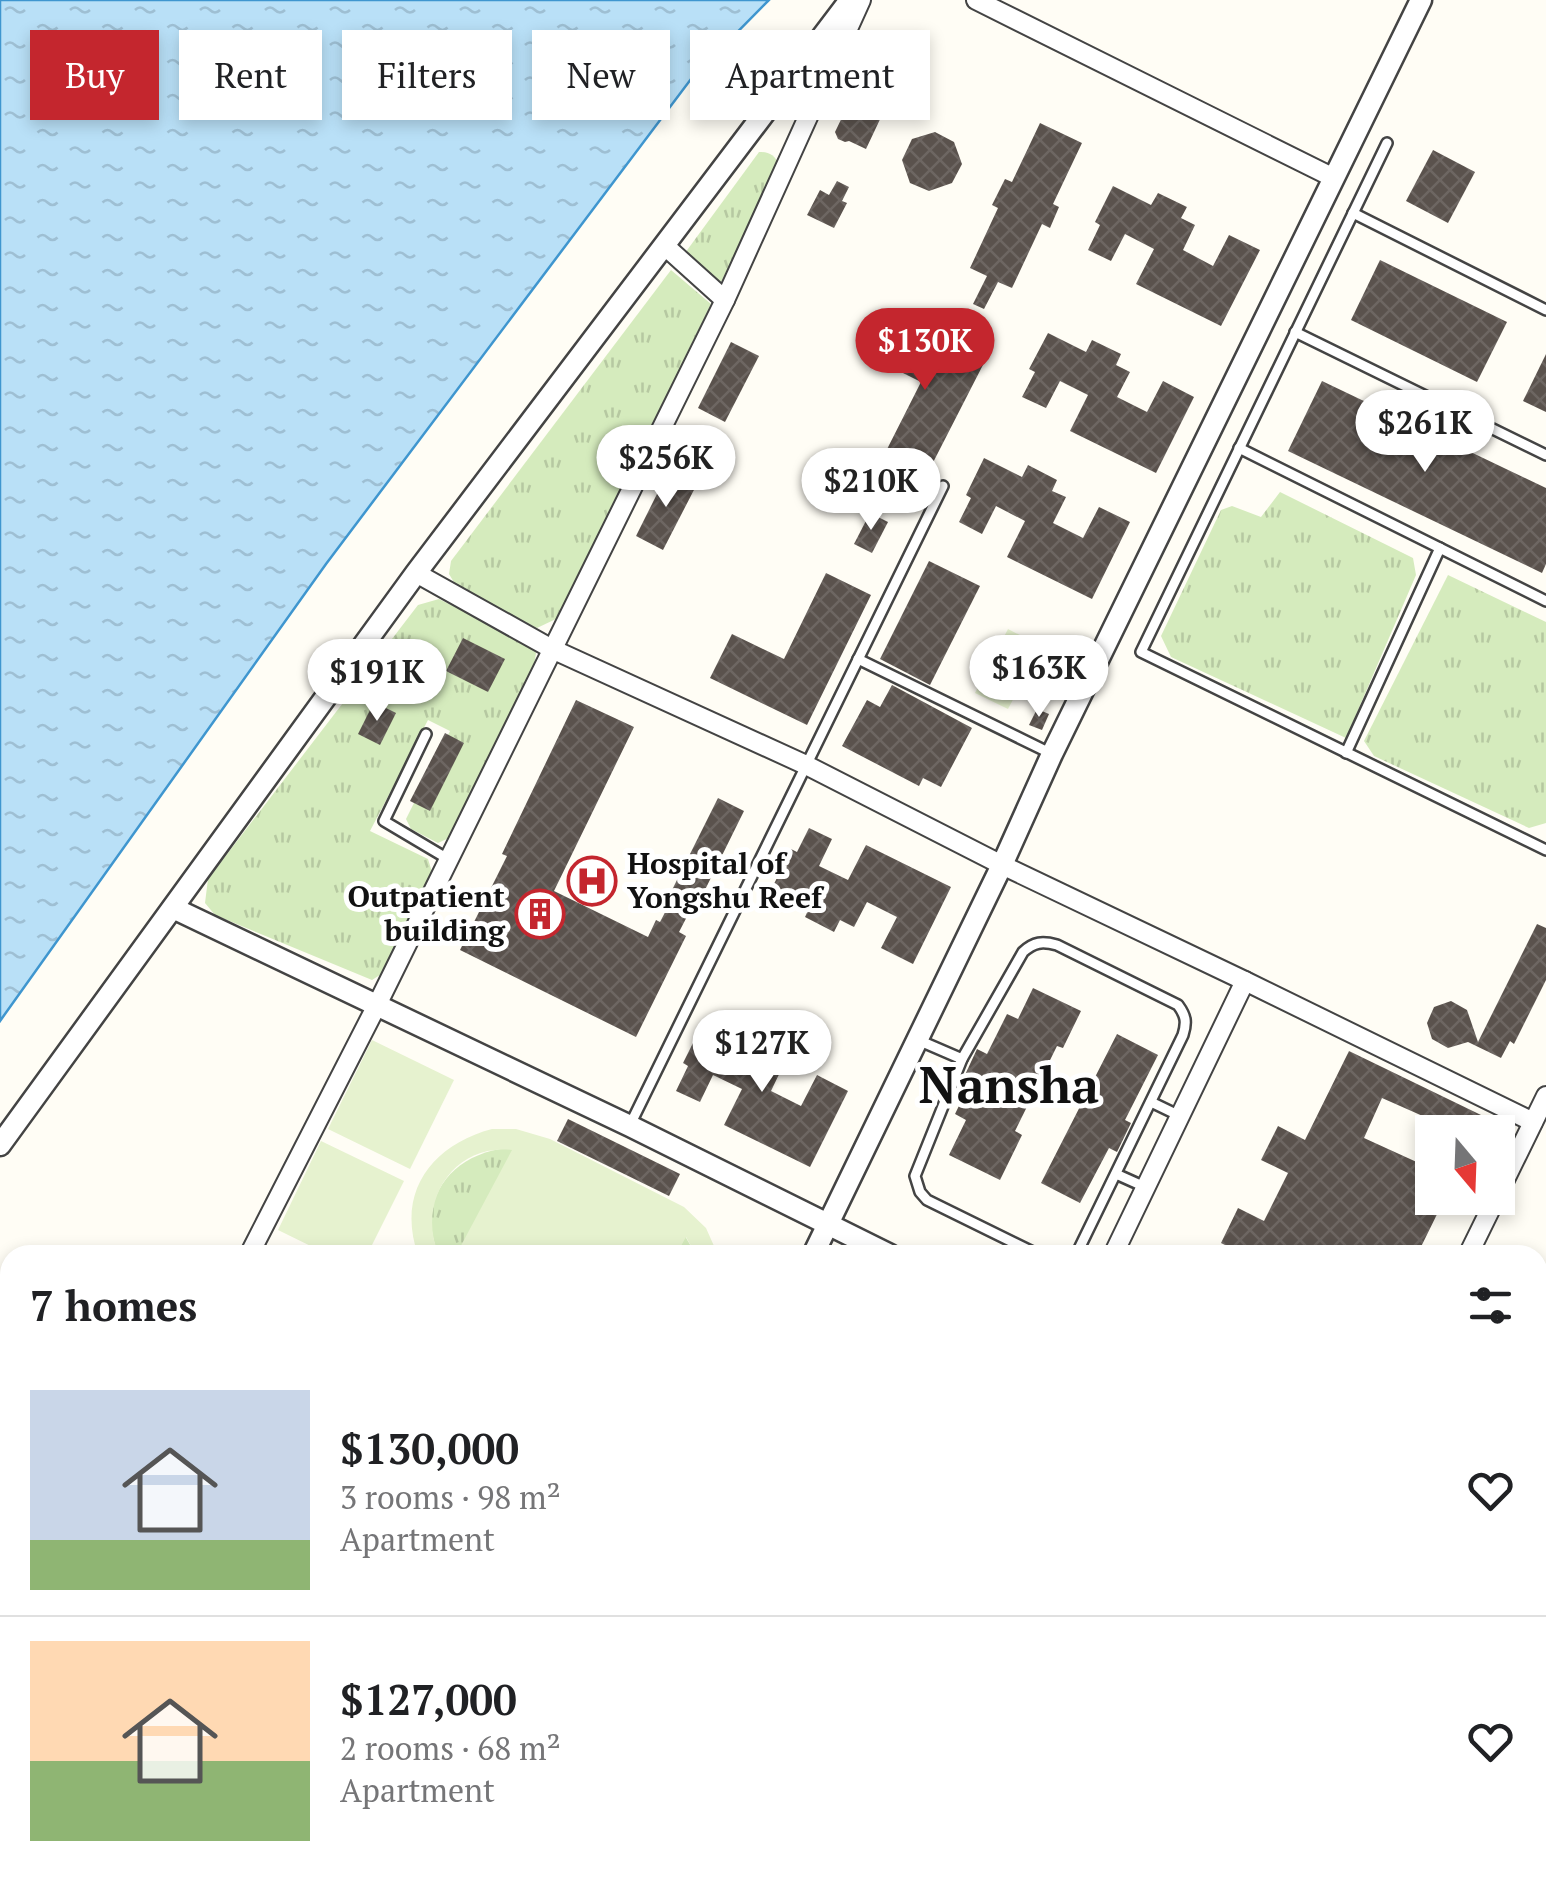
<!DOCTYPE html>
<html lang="en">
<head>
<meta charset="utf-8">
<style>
	body { margin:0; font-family:"PT Serif",serif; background:#f2f2f2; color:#202124; height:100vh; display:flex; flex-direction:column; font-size:38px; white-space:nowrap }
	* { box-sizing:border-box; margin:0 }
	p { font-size:32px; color:#757577 }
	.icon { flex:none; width:55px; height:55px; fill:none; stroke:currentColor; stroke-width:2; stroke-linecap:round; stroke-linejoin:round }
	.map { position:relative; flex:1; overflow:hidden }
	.drawer { position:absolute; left:0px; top:1245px; width:1548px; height:642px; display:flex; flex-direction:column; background:#fff; border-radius:30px 30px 0 0; box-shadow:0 5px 15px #0003 }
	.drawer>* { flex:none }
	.top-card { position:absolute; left:30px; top:30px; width:1000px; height:90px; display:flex; gap:20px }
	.needle { width:65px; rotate:161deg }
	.fabs { position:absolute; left:1415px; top:1115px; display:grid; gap:20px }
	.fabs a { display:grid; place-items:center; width:100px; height:100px; border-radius:0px; background:#fff; box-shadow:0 5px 15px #0003; font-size:50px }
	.price { position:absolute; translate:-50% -85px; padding:0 22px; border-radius:35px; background:#fff; color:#222; font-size:32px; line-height:65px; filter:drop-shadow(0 2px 5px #0008) }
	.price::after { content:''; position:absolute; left:50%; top:60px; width:30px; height:22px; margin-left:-15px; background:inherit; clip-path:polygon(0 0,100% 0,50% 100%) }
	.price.current { background:#c4262e; color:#fff }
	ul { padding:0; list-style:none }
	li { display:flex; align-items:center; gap:30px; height:250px; padding:0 30px }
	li+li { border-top:2px solid #e0e0e0 }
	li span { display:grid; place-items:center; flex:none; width:280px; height:200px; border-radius:0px; color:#555 }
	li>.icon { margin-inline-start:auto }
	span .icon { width:120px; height:120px; fill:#fffc; stroke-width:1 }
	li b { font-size:42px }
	h2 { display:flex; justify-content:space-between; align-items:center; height:120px; padding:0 30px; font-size:42px }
	.chip { padding:0 35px; border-radius:0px; background:#fff; box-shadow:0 5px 15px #0003; font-size:35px; line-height:90px }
	.chip.current { background:#c4262e; color:#fff }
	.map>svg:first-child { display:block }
	.industrial { fill:url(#industrial-grid) }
	.grass { fill:url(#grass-tufts) }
	.park { fill:url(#park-dots) }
	.pitch { fill:#e6f2cf }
	.water { fill:url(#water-ripples); stroke:#3f96cf; stroke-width:2.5 }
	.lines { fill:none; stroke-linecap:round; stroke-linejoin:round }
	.taxiway { stroke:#e29292; stroke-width:45 }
	.building { fill:url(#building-cross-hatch) }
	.service-casing { stroke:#444; stroke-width:14 }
	.minor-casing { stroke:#444; stroke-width:22 }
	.tertiary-casing { stroke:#444; stroke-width:25 }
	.path { stroke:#333; stroke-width:2.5; stroke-dasharray:10 5; stroke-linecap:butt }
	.service { stroke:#fff; stroke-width:9 }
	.minor { stroke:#fff; stroke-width:18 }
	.tertiary { stroke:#fff; stroke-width:20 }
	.labels { text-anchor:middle; stroke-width:10; stroke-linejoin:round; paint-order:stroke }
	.poi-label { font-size:30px; font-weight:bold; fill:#111; stroke:#fff; text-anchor:start }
	.town-label { font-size:50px; font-weight:bold; fill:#111; stroke:#fff }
</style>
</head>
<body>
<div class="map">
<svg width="1546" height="1886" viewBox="0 0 1546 1886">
	<defs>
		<pattern id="industrial-grid" width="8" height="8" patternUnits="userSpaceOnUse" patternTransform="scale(2.5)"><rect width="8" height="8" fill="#eee6ef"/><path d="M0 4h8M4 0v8" fill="none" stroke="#cbc4cc"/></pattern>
		<pattern id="grass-tufts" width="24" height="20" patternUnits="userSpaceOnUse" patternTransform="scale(2.5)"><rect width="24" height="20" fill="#d5ebbd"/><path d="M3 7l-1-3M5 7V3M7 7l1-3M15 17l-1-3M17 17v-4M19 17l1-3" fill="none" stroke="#b6c8a1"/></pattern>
		<pattern id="park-dots" width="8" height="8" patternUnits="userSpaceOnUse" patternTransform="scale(2.5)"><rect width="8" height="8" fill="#d5ebbd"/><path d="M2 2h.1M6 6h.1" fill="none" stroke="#b6c8a1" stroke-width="1.8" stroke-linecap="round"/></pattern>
		<pattern id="water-ripples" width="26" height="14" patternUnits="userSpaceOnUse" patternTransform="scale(2.5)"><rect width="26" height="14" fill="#b9e0f7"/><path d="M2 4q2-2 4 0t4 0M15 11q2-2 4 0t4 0" fill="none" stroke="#9ebfd3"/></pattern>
		<pattern id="building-cross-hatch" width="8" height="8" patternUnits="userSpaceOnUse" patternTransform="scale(2.5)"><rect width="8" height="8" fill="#5a524d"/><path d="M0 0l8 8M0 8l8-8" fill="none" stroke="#6d6662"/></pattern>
	</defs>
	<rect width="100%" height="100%" fill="#fffdf5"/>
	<path class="industrial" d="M843,1878H1115L1110,1886H839Z"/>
	<g class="grass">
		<path d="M759,152C769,152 775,155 779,165L721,282L685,253Z"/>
		<path d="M671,270L711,304L558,618L537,628L458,589L449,574L451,561Z"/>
		<path d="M1280,492L1413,558L1416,575L1346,738L1171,657L1161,636L1221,510L1232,506L1261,517Z"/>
		<path d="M1448,575L1546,622V823L1529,828L1374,756L1364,741Z"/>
		<path d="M439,599L528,643L536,653L534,666L451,837L438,843L411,829L406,819L450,731L428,720L370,831L428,859L432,872L383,973L372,980L215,915L205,903L208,879L418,605Z"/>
		<path d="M500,1149H512L685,1236L696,1255H439C416,1204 447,1158 500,1149Z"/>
		<path d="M625,1878H804L799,1886H643Z"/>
	</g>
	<path class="park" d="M10,1797V1878H241L259,1886H0V1816Z"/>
	<g class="pitch">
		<path d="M1008,629L1041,646L1008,709L975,693Z"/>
		<path d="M372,1040L454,1080L410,1169L328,1129Z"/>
		<path d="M492,1129H516L550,1139L684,1207L706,1228L718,1255H696L686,1237L676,1255H456L512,1150C453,1143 416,1203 439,1255H418C396,1192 432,1145 492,1129Z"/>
		<path d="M321,1141L404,1181L367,1255H329L278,1230Z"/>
	</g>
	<path class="water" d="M0,0H769L691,79L326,564L0,1021Z"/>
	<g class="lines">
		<path class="taxiway" d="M1295,1886L1299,1878"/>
	</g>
	<g class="building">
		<path d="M898,31L924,44L913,67L908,65L901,79L888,73L896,58L887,53Z"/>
		<path d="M858,101L883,113L866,149L849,141L845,142L838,139L835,132L848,105Z"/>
		<path d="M1040,123L1082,143L1053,204L1059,207L1050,228L1042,224L1012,288L998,282L984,309L973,304L987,276L970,268L998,208L992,205L1005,179L1012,182Z"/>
		<path d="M935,132L954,142L962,164L952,183L929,191L910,183L902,160L912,139Z"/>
		<path d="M1433,150L1475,172L1448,223L1406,201Z"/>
		<path d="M837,181L849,187L842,201L847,203L834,228L807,215L820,190L829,195Z"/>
		<path d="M1113,186L1151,205L1158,193L1187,207L1181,218L1195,225L1183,250L1213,266L1229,235L1260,250L1221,326L1136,284L1154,249L1125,234L1111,261L1088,250L1100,225L1095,222Z"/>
		<path d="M1380,260L1507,322L1477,382L1351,320Z"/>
		<path d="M894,313L986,359L921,486L879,465L921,382L871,357Z"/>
		<path d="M1048,333L1086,352L1092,340L1121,354L1116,365L1130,372L1117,397L1147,412L1163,381L1194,397L1156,473L1070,431L1088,395L1060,381L1046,408L1022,397L1035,372L1029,369Z"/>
		<path d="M731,342L759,356L725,422L698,408Z"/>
		<path d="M1546,354V412L1523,401Z"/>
		<path d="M1322,381L1546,488V564L1542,573L1288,451Z"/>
		<path d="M984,458L1022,477L1028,465L1057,480L1052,491L1066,497L1053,523L1083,538L1099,507L1130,522L1092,599L1007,557L1025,521L996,506L982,534L959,522L971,498L966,495Z"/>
		<path d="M669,470L697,484L663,550L636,536Z"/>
		<path d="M870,513L888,522L872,553L854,544Z"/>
		<path d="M929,561L980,586L930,685L880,659Z"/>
		<path d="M826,573L871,595L807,725L710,678L732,634L784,659Z"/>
		<path d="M463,638L505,659L488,692L446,671Z"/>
		<path d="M892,685L972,728L941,787L923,778L919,786L842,746L867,700L880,707Z"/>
		<path d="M576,700L634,727L554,891L648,937L656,920L660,922L672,899L668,898L718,798L744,811L696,908L692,907L679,932L686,936L636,1037L460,950L507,856L502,854Z"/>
		<path d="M374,702L396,713L380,745L358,734Z"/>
		<path d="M1037,709L1049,714L1042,730L1029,725Z"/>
		<path d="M445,733L464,743L430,811L410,801Z"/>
		<path d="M809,828L832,839L819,866L848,880L866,845L951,887L913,964L881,948L897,917L867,902L854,927L840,920L834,932L805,917L811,904L773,886L791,849L797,852Z"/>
		<path d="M1537,924L1546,928V980L1514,1044L1510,1041L1501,1058L1468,1042L1448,1048L1432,1039L1427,1023L1434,1007L1451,1001L1467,1010L1478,1042Z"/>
		<path d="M1033,988L1081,1011L1063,1048L1057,1046L1015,1131L1022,1135L1000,1180L949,1155L966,1120L955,1114L971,1081L964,1077L977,1049L987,1054L1007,1014L1018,1019Z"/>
		<path d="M701,1027L739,1046L746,1033L775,1048L769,1059L783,1066L771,1091L801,1106L817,1075L848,1091L810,1167L724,1125L742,1089L713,1075L700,1102L676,1091L688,1066L683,1063Z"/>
		<path d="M1117,1034L1158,1055L1125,1120L1131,1123L1117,1152L1109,1148L1080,1203L1041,1183Z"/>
		<path d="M1349,1051L1481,1115L1473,1132H1440L1443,1125L1382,1098L1364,1138L1432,1169V1198H1445L1417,1255H1245L1221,1243L1238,1208L1264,1221L1288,1173L1261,1160L1278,1126L1305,1140Z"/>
		<path d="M568,1119L680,1174L669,1196L557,1141Z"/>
	</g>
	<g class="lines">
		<g class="service-casing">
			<g id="service">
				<path d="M1387,143L1141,652L1546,850"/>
				<path d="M1353,213L1546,310"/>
				<path d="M1295,332L1546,455"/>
				<path d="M1239,448L1546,601"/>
				<path d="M858,659L1052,754"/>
				<path d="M426,734L384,821L448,859"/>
				<path d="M1346,753L1440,548"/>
				<path d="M918,1040L962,1059"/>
				<path d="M1151,1102L1180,1116"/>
				<path d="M630,1125L943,486"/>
				<path d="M1116,1174L1145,1187"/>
				<path d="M253,1246L272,1255"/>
				<path d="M1039,1255L927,1200L920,1192L915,1176L962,1059L1023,952C1034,942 1042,941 1057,945L1178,1005C1186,1016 1187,1022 1183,1035L1076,1255"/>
				<path d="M1538,1496L1546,1500"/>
				<path d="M1538,1543L1546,1526"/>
				<path d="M1371,1886L1375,1878"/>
			</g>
		</g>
		<g class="minor-casing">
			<g id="minor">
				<path d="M976,0L1334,178"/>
				<path d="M665,246L725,300"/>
				<path d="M416,573L552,649L806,765L1002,865L1245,981L1533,1122"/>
				<path d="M1498,1194L1546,1096"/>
				<path d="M249,1255L377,1005L725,300L861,0"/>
				<path d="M1113,1255L1245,981"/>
				<path d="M1468,1255L1496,1198"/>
				<path d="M0,1709L10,1715"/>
				<path d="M0,1762L10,1741"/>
				<path d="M339,1878L357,1886"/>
				<path d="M594,1878L612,1886"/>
				<path d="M813,1886L817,1878"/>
				<path d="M1157,1886L1161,1878"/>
			</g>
		</g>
		<g class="tertiary-casing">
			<g id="tertiary">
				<path d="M173,908L630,1126L890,1255"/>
				<path d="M0,1145L416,573L850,0"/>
				<path d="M813,1255L1002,865L1052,754L1421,0"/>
				<path d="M503,1886L507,1878"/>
			</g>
		</g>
		<g class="path">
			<path d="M113,1878L116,1886"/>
			<path d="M202,1886L207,1878"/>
		</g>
		<use href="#service" class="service"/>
		<use href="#minor" class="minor"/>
		<use href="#tertiary" class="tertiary"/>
	</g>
	<defs>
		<g id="hospital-ring" transform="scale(2.5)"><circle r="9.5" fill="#fff" stroke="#c4262e" stroke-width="1.5"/><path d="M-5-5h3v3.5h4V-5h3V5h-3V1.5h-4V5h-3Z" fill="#c4262e"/></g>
		<g id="building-ring" transform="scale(2.5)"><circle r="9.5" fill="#fff" stroke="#c4262e" stroke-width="1.5"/><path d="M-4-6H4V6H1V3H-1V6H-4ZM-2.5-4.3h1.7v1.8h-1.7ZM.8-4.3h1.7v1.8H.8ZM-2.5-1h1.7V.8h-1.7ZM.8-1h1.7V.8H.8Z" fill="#c4262e"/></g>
	</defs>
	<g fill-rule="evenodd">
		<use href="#hospital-ring" x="592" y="881"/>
		<use href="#building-ring" x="540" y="914"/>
	</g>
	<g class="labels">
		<g class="poi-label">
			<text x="627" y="874">Hospital of<tspan x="627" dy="34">Yongshu Reef</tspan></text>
			<text x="505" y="907" text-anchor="end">Outpatient<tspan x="505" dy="34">building</tspan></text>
		</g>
		<g class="town-label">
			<text x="1009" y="1103">Nansha</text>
		</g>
	</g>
</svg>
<div class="fabs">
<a><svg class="needle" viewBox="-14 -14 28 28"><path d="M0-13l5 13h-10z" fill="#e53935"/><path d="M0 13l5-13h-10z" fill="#757577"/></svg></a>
</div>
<b class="price current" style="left:925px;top:393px">$130K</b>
<b class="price" style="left:1425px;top:475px">$261K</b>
<b class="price" style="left:666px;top:510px">$256K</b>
<b class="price" style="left:871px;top:533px">$210K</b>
<b class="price" style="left:1039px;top:720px">$163K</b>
<b class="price" style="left:377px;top:724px">$191K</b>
<b class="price" style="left:762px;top:1095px">$127K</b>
<div class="top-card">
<a class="chip current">Buy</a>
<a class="chip">Rent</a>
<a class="chip">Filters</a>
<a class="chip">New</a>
<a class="chip">Apartment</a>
</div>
<section class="drawer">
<h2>7 homes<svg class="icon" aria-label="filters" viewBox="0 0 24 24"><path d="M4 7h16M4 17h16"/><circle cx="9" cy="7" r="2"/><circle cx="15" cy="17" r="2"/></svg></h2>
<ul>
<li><span style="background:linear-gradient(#c9d6e8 75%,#8fb573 0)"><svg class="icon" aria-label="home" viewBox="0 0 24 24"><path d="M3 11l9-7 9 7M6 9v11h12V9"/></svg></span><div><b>$130,000</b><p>3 rooms · 98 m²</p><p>Apartment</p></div><svg class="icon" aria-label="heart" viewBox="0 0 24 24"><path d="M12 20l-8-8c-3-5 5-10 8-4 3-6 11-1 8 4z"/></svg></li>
<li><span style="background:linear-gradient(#ffd9b3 60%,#8fb573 0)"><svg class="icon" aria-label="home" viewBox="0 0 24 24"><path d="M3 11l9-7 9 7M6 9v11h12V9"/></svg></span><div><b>$127,000</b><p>2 rooms · 68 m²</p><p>Apartment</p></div><svg class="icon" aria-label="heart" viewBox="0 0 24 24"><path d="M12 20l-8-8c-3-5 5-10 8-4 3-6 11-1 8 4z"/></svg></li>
</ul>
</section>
</div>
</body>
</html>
